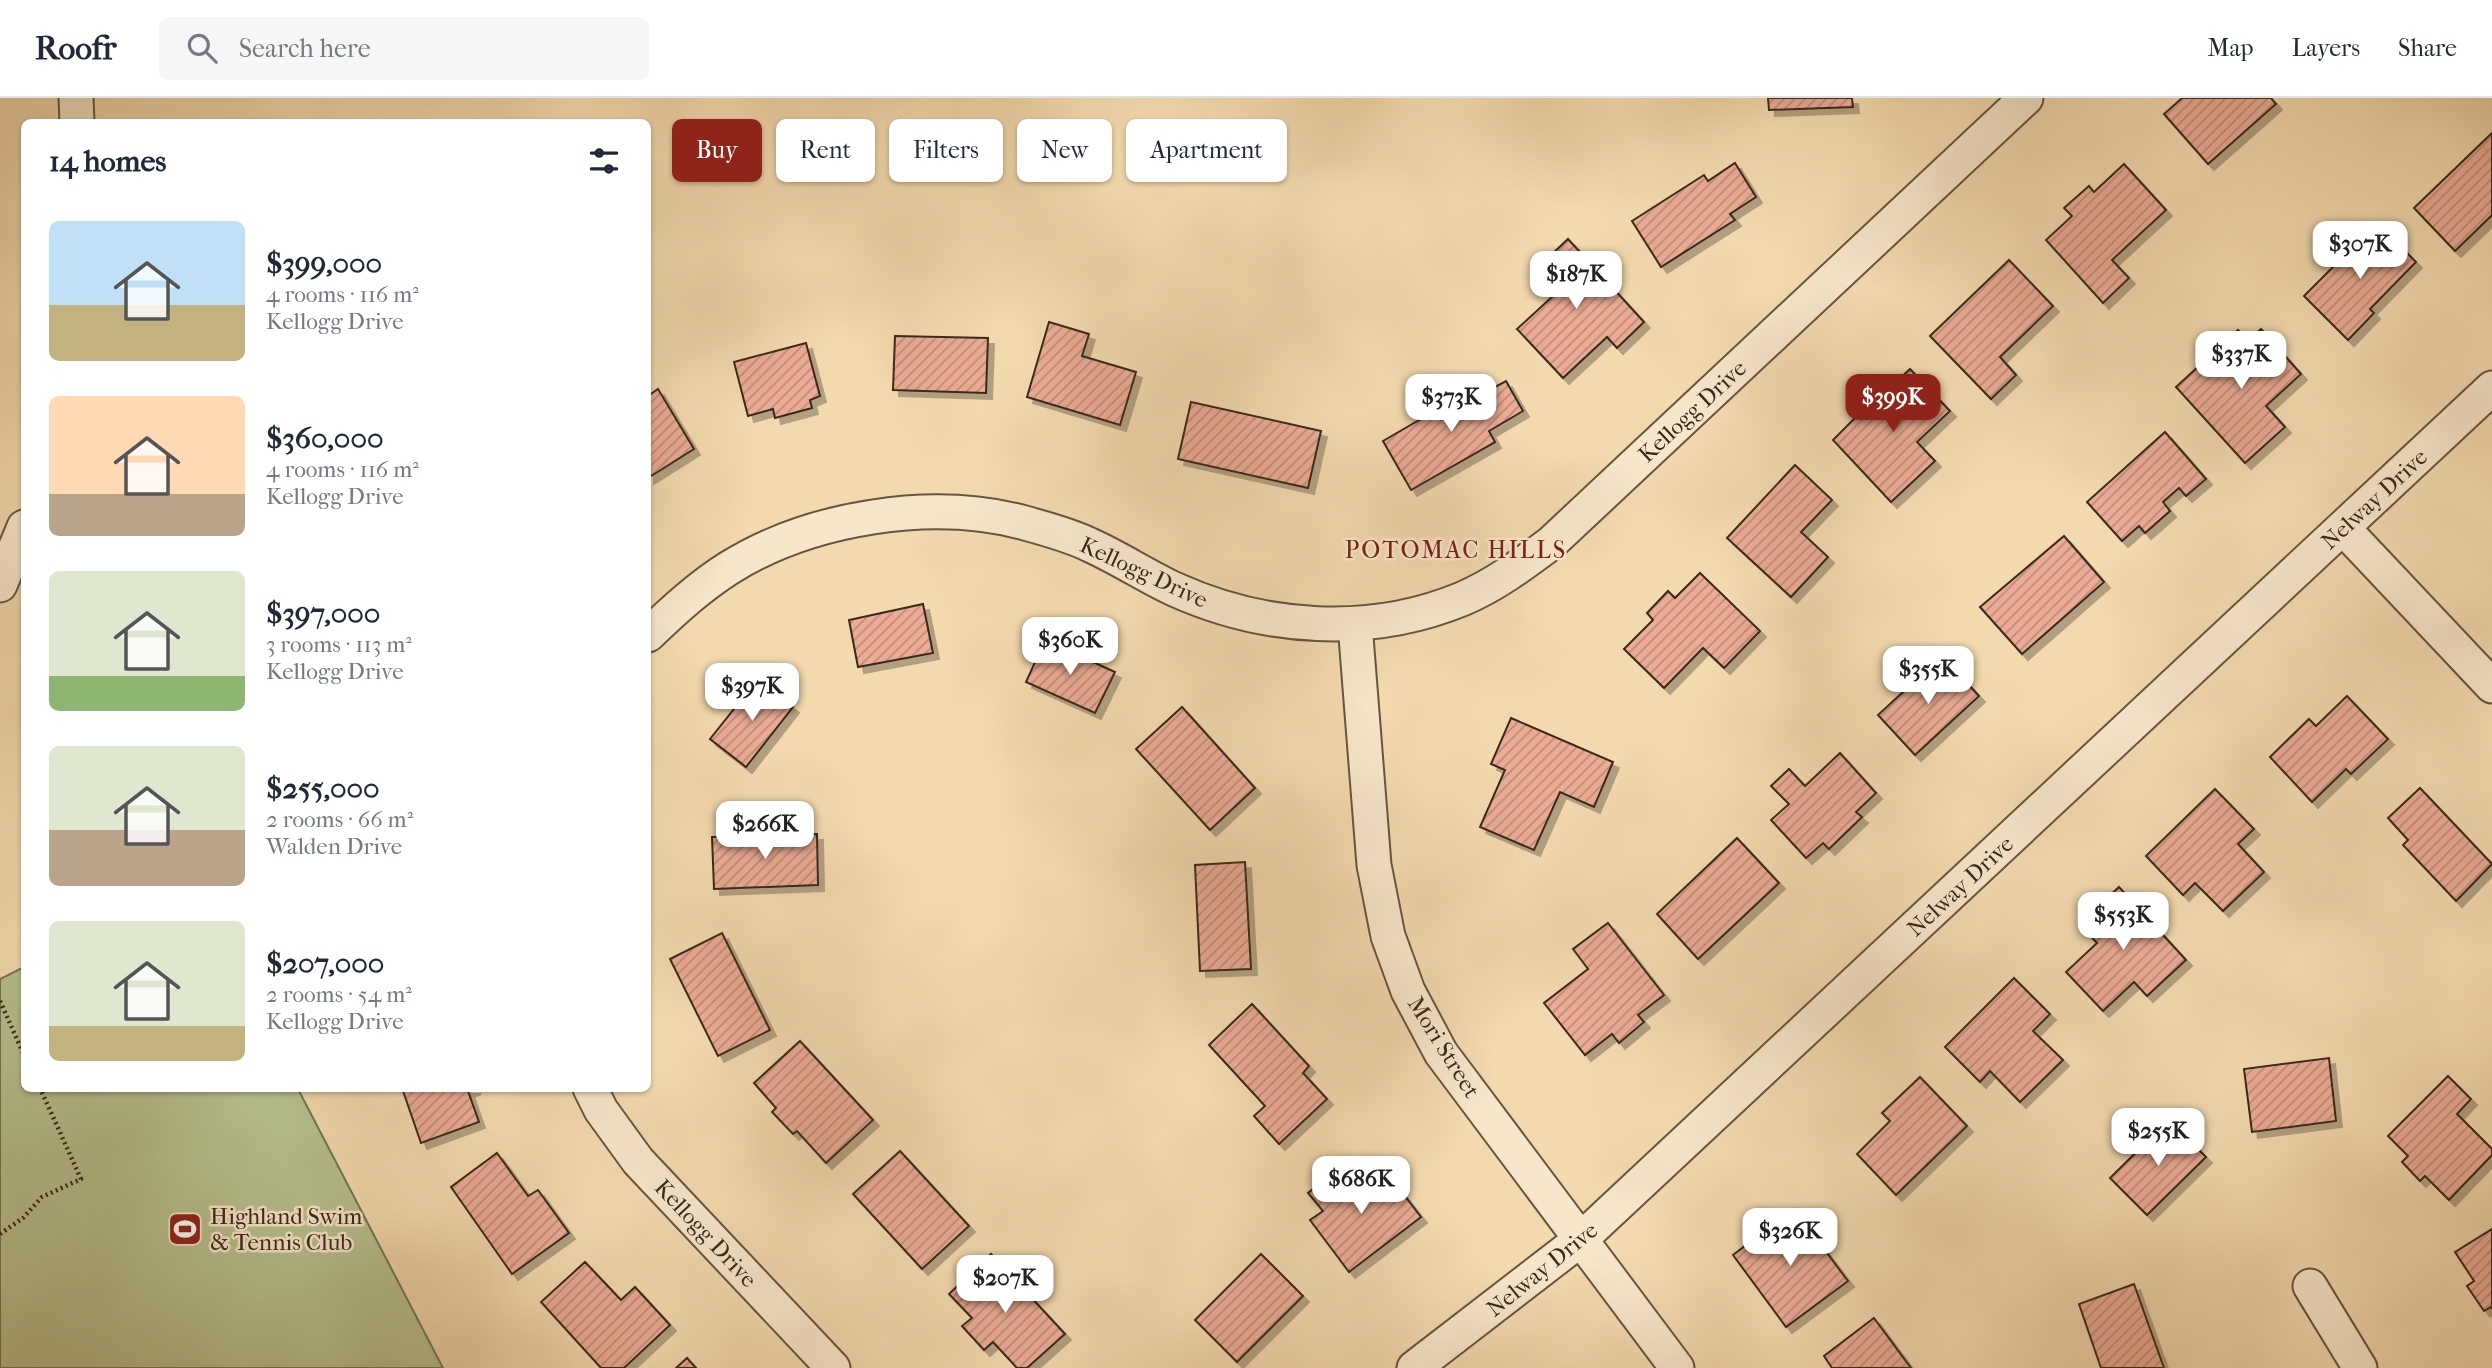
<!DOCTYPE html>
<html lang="en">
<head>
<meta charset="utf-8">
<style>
	body { margin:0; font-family:"IM FELL French Canon",serif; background:#f6f6f7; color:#1f2937; height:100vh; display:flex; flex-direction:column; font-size:26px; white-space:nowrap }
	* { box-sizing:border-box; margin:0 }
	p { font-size:23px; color:#747a83 }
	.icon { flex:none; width:38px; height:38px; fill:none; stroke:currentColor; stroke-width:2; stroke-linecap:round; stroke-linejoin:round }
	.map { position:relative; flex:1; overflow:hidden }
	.sheet { position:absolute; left:21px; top:21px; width:630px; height:973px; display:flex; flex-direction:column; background:#fff; border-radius:10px; box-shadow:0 2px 5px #0004 }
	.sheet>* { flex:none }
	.top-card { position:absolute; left:672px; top:21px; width:665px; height:63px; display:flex; gap:14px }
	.price { position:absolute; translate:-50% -60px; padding:0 16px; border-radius:14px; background:#fff; color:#222; font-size:23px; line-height:46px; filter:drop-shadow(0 2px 4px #0008) }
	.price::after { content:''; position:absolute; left:50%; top:42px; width:21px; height:16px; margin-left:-10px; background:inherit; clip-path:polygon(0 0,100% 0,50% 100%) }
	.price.current { background:#8f2418; color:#fff }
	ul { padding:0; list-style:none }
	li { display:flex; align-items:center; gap:21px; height:175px; padding:0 28px }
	li span { display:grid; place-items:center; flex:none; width:196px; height:140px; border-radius:10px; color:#555 }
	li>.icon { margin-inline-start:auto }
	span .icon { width:84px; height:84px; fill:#fffc; stroke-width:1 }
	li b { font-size:30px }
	h2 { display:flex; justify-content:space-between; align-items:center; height:84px; padding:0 28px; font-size:30px }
	.chip { padding:0 24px; border-radius:10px; background:#fff; box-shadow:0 2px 5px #0004; font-size:24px; line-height:63px }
	.chip.current { background:#8f2418; color:#fff }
	header { display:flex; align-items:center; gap:42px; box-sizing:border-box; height:98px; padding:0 35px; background:#fff; border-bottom:2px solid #e0e1e3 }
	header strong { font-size:33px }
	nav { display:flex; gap:38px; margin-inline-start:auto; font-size:24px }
	.search { width:490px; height:63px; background:#f6f6f7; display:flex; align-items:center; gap:18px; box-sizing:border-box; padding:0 24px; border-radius:10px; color:#747a83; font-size:26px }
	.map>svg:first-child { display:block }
	.green { fill:#b6c08e; stroke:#767454; stroke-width:2 }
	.building { fill:url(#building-hatch); stroke:#37291b; stroke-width:2; filter:url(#shadow) }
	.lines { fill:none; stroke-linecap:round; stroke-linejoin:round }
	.street-casing { stroke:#665540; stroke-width:37 }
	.path { stroke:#37291b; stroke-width:4.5; stroke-dasharray:2 3.5; stroke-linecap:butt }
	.street { stroke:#f7e6ca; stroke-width:33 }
	.labels { text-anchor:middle; stroke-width:5; stroke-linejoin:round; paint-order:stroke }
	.street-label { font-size:23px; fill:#37291b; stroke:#f7e6ca }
	.poi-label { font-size:23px; fill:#37291b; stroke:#f7e6ca; text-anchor:start }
	.neighbourhood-label { font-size:24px; letter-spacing:2px; fill:#7a1f14; stroke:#f7e6ca }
</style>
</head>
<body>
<header>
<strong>Roofr</strong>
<div class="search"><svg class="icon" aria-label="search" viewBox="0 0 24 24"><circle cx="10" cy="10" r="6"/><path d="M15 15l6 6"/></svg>Search here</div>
<nav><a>Map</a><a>Layers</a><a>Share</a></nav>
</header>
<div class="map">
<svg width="2492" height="1270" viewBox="0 0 2492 1270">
	<defs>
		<pattern id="building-hatch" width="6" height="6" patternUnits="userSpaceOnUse" patternTransform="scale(1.75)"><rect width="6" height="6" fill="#ebab94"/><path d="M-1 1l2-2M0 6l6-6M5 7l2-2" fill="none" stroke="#bf8b78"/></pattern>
		<filter id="shadow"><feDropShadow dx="6" dy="6" stdDeviation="0" flood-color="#0004"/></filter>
	</defs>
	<rect width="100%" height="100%" fill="#f3d9ae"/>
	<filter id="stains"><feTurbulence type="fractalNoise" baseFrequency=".00286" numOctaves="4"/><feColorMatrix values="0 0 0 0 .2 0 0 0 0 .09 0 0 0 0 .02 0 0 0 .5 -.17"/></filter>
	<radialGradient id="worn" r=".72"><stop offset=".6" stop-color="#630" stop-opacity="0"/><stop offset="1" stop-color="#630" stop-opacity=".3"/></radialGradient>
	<path class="green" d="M24,869V990L298,991L443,1270H0V881Z"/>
	<g class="building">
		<path d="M1768,0H1852L1853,9L1769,12Z"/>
		<path d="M2182,0H2271L2276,6L2208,66L2164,16Z"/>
		<path d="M2492,35V117L2455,153L2414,110Z"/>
		<path d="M1735,65L1756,99L1730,116L1735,122L1661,169L1632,123L1704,77L1708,83Z"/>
		<path d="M2124,66L2166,112L2112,162L2129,180L2103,205L2046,142L2072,118L2064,110L2089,88L2094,94Z"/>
		<path d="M2377,125L2416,164L2370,211L2374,215L2348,242L2304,198Z"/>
		<path d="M1568,141L1644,224L1617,250L1607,239L1563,280L1517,231L1553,198L1532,175Z"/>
		<path d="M2009,162L2053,208L2000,259L2016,277L1991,301L1930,238Z"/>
		<path d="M1049,224L1089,236L1082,258L1136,274L1120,327L1027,299Z"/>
		<path d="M2261,231L2301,276L2266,308L2285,329L2245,365L2176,289L2238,232L2248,243Z"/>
		<path d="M895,238L988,240L986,295L893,292Z"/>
		<path d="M806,245L820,298L810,302L812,310L775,320L773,311L748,318L734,264Z"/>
		<path d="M1910,271L1950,313L1917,344L1935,363L1891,404L1833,342L1856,319L1851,314L1874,293L1880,299Z"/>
		<path d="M1506,283L1523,313L1489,333L1495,344L1411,392L1383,343L1471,292L1475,300Z"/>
		<path d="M658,291L694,351L648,380V298Z"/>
		<path d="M1191,304L1321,333L1308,390L1178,361Z"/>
		<path d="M2165,334L2206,381L2186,398L2179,390L2163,404L2170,413L2145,435L2139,428L2122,443L2087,404Z"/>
		<path d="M1795,367L1832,402L1801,434L1828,459L1791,499L1727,440Z"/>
		<path d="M2064,438L2104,484L2022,556L1980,509Z"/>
		<path d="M1700,475L1760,533L1724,570L1703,550L1664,590L1624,551L1653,522L1647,515L1668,493L1675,500Z"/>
		<path d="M923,506L933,555L858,569L849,522Z"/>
		<path d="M1045,542L1115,574L1095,615L1026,584Z"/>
		<path d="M1942,558L1979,598L1915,657L1878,617Z"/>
		<path d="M758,581L793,609L746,669L710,641Z"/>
		<path d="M2347,598L2388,641L2351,676L2346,671L2312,704L2270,659L2309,621L2316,628Z"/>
		<path d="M1182,609L1255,690L1210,732L1136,651Z"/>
		<path d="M1511,620L1613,664L1594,709L1560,694L1534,752L1480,729L1505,672L1491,666Z"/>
		<path d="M1840,655L1876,695L1856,714L1862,719L1829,751L1823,745L1806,760L1771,722L1789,706L1771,688L1789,671L1805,688Z"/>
		<path d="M2420,690L2492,766L2456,803L2403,747L2408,742L2388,720Z"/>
		<path d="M2215,691L2254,731L2238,746L2264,774L2223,813L2195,785L2183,797L2146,758Z"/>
		<path d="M817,736L818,787L714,791L712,739Z"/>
		<path d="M1737,740L1779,785L1698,861L1657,816Z"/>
		<path d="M1245,764L1251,871L1200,873L1195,767Z"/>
		<path d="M2119,789L2186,862L2147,898L2134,884L2103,913L2066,874L2097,845L2079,826Z"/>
		<path d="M1608,825L1664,897L1638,917L1644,924L1619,945L1612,936L1585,957L1544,905L1588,871L1573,851Z"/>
		<path d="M722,835L770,932L718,958L670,861Z"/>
		<path d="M2014,880L2050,916L2033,933L2063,962L2020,1004L1990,973L1980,984L1945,949Z"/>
		<path d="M1252,906L1309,968L1303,975L1327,1001L1279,1046L1254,1018L1265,1008L1209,947Z"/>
		<path d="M800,943L873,1022L826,1065L797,1033L793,1036L772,1014L776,1010L754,985Z"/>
		<path d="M2329,960L2336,1023L2252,1034L2244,971Z"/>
		<path d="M2448,978L2471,1001L2457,1016L2492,1051V1057L2449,1102L2425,1078L2420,1083L2402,1064L2408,1058L2388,1038Z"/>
		<path d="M1920,979L1967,1028L1896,1097L1857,1056L1890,1023L1882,1015Z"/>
		<path d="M402,990H475L468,993L479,1024L421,1045Z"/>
		<path d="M2169,1022L2206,1059L2147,1117L2110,1080Z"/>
		<path d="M900,1053L969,1128L922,1171L853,1096Z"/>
		<path d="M497,1055L528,1098L538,1092L569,1135L512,1176L451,1089Z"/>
		<path d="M1381,1067L1421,1119L1349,1174L1310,1122L1323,1113L1308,1095L1333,1075L1346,1094Z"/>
		<path d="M1794,1111L1848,1183L1786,1229L1733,1157Z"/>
		<path d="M2492,1131V1211L2491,1209L2484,1213L2467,1188L2474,1183L2455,1154Z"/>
		<path d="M991,1156L1065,1236L1027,1270H1017L993,1244L984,1252L962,1228L972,1220L949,1196Z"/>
		<path d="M1261,1156L1303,1198L1237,1264L1195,1222Z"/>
		<path d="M585,1164L621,1202L635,1189L670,1227L624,1270H601L541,1204Z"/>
		<path d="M2134,1186L2164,1270H2101L2079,1206Z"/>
		<path d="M1874,1220L1911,1270H1832L1824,1258Z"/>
		<path d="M687,1260L696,1270H676Z"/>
	</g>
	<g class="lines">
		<g class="street-casing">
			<g id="street">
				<path d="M76,0L77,24"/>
				<path d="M2343,430L2492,588"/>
				<path d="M0,487L24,429"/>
				<path d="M1355,526L1374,767L1388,838L1408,893L1441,955L1677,1270"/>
				<path d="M648,537C673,513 699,489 729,470C811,419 932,400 1025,425C1046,431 1070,437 1090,447C1119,460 1146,478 1174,491C1264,532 1370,539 1462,501C1495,487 1523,466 1551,445L2026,0"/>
				<path d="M590,990L601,1012L638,1063L833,1270"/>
				<path d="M2310,1188L2360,1270"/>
				<path d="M1414,1270L1580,1142L2492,290"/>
			</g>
		</g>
		<g class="path">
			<path d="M0,903L24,957"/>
			<path d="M0,1136L23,1120L42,1099L81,1081L40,990"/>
		</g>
		<use href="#street" class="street"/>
	</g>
	<defs>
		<g id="stadium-square" transform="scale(1.75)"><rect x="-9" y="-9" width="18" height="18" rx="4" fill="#8f2418" stroke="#f7e6ca"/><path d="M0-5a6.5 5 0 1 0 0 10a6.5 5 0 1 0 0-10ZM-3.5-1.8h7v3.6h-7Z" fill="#fff"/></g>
	</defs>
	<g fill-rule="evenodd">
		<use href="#stadium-square" x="185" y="1131"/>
	</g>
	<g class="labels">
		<g class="street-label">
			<text transform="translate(1692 313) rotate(-43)" y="8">Kellogg Drive</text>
			<text transform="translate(2374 401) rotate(-43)" y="8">Nelway Drive</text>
			<text transform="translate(1144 474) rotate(25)" y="8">Kellogg Drive</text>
			<text transform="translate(1960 788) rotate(-43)" y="8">Nelway Drive</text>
			<text transform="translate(1444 949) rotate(58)" y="8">Mori Street</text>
			<text transform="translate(706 1135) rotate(47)" y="8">Kellogg Drive</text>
			<text transform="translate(1542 1171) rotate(-39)" y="8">Nelway Drive</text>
		</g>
		<g class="poi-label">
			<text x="210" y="1126">Highland Swim<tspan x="210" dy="26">&amp; Tennis Club</tspan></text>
		</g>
		<g class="neighbourhood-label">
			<text x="1456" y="460">POTOMAC HILLS</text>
		</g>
	</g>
	<rect width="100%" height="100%" filter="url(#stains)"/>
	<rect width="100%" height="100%" fill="url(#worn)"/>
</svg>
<b class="price" style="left:2360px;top:183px">$307K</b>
<b class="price" style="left:1576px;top:213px">$187K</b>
<b class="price" style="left:2241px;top:293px">$337K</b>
<b class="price" style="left:1451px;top:336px">$373K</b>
<b class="price current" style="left:1893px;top:336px">$399K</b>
<b class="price" style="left:1070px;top:579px">$360K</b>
<b class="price" style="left:1928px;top:608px">$355K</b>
<b class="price" style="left:752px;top:625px">$397K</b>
<b class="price" style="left:765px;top:763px">$266K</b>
<b class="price" style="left:2123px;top:854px">$553K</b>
<b class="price" style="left:2158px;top:1070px">$255K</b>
<b class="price" style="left:1361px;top:1118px">$686K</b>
<b class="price" style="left:1790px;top:1170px">$326K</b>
<b class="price" style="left:1005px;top:1217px">$207K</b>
<div class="top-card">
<a class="chip current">Buy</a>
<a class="chip">Rent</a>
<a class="chip">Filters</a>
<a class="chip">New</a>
<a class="chip">Apartment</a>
</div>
<section class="sheet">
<h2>14 homes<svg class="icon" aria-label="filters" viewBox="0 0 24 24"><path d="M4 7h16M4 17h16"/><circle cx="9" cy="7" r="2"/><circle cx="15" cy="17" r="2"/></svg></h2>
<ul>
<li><span style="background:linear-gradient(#bfe0f5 60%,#c2b280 0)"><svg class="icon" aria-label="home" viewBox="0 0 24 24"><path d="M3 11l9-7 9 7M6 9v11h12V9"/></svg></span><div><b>$399,000</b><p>4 rooms · 116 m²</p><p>Kellogg Drive</p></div></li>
<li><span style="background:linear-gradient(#ffd9b3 70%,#b9a48a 0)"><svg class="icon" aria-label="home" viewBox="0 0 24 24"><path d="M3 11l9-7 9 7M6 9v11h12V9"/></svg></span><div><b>$360,000</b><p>4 rooms · 116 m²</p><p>Kellogg Drive</p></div></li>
<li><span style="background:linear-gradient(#dfe7d0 75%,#8fb573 0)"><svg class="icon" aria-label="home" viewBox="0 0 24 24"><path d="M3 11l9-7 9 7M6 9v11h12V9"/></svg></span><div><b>$397,000</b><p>3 rooms · 113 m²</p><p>Kellogg Drive</p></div></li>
<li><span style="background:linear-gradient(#dfe7d0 60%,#b9a48a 0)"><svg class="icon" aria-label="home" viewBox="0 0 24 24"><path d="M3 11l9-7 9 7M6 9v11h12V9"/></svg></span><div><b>$255,000</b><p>2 rooms · 66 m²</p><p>Walden Drive</p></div></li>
<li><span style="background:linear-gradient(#dfe7d0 75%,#c2b280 0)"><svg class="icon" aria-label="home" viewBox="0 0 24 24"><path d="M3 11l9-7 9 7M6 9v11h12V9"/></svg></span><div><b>$207,000</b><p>2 rooms · 54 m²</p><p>Kellogg Drive</p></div></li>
</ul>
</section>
</div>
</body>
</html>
